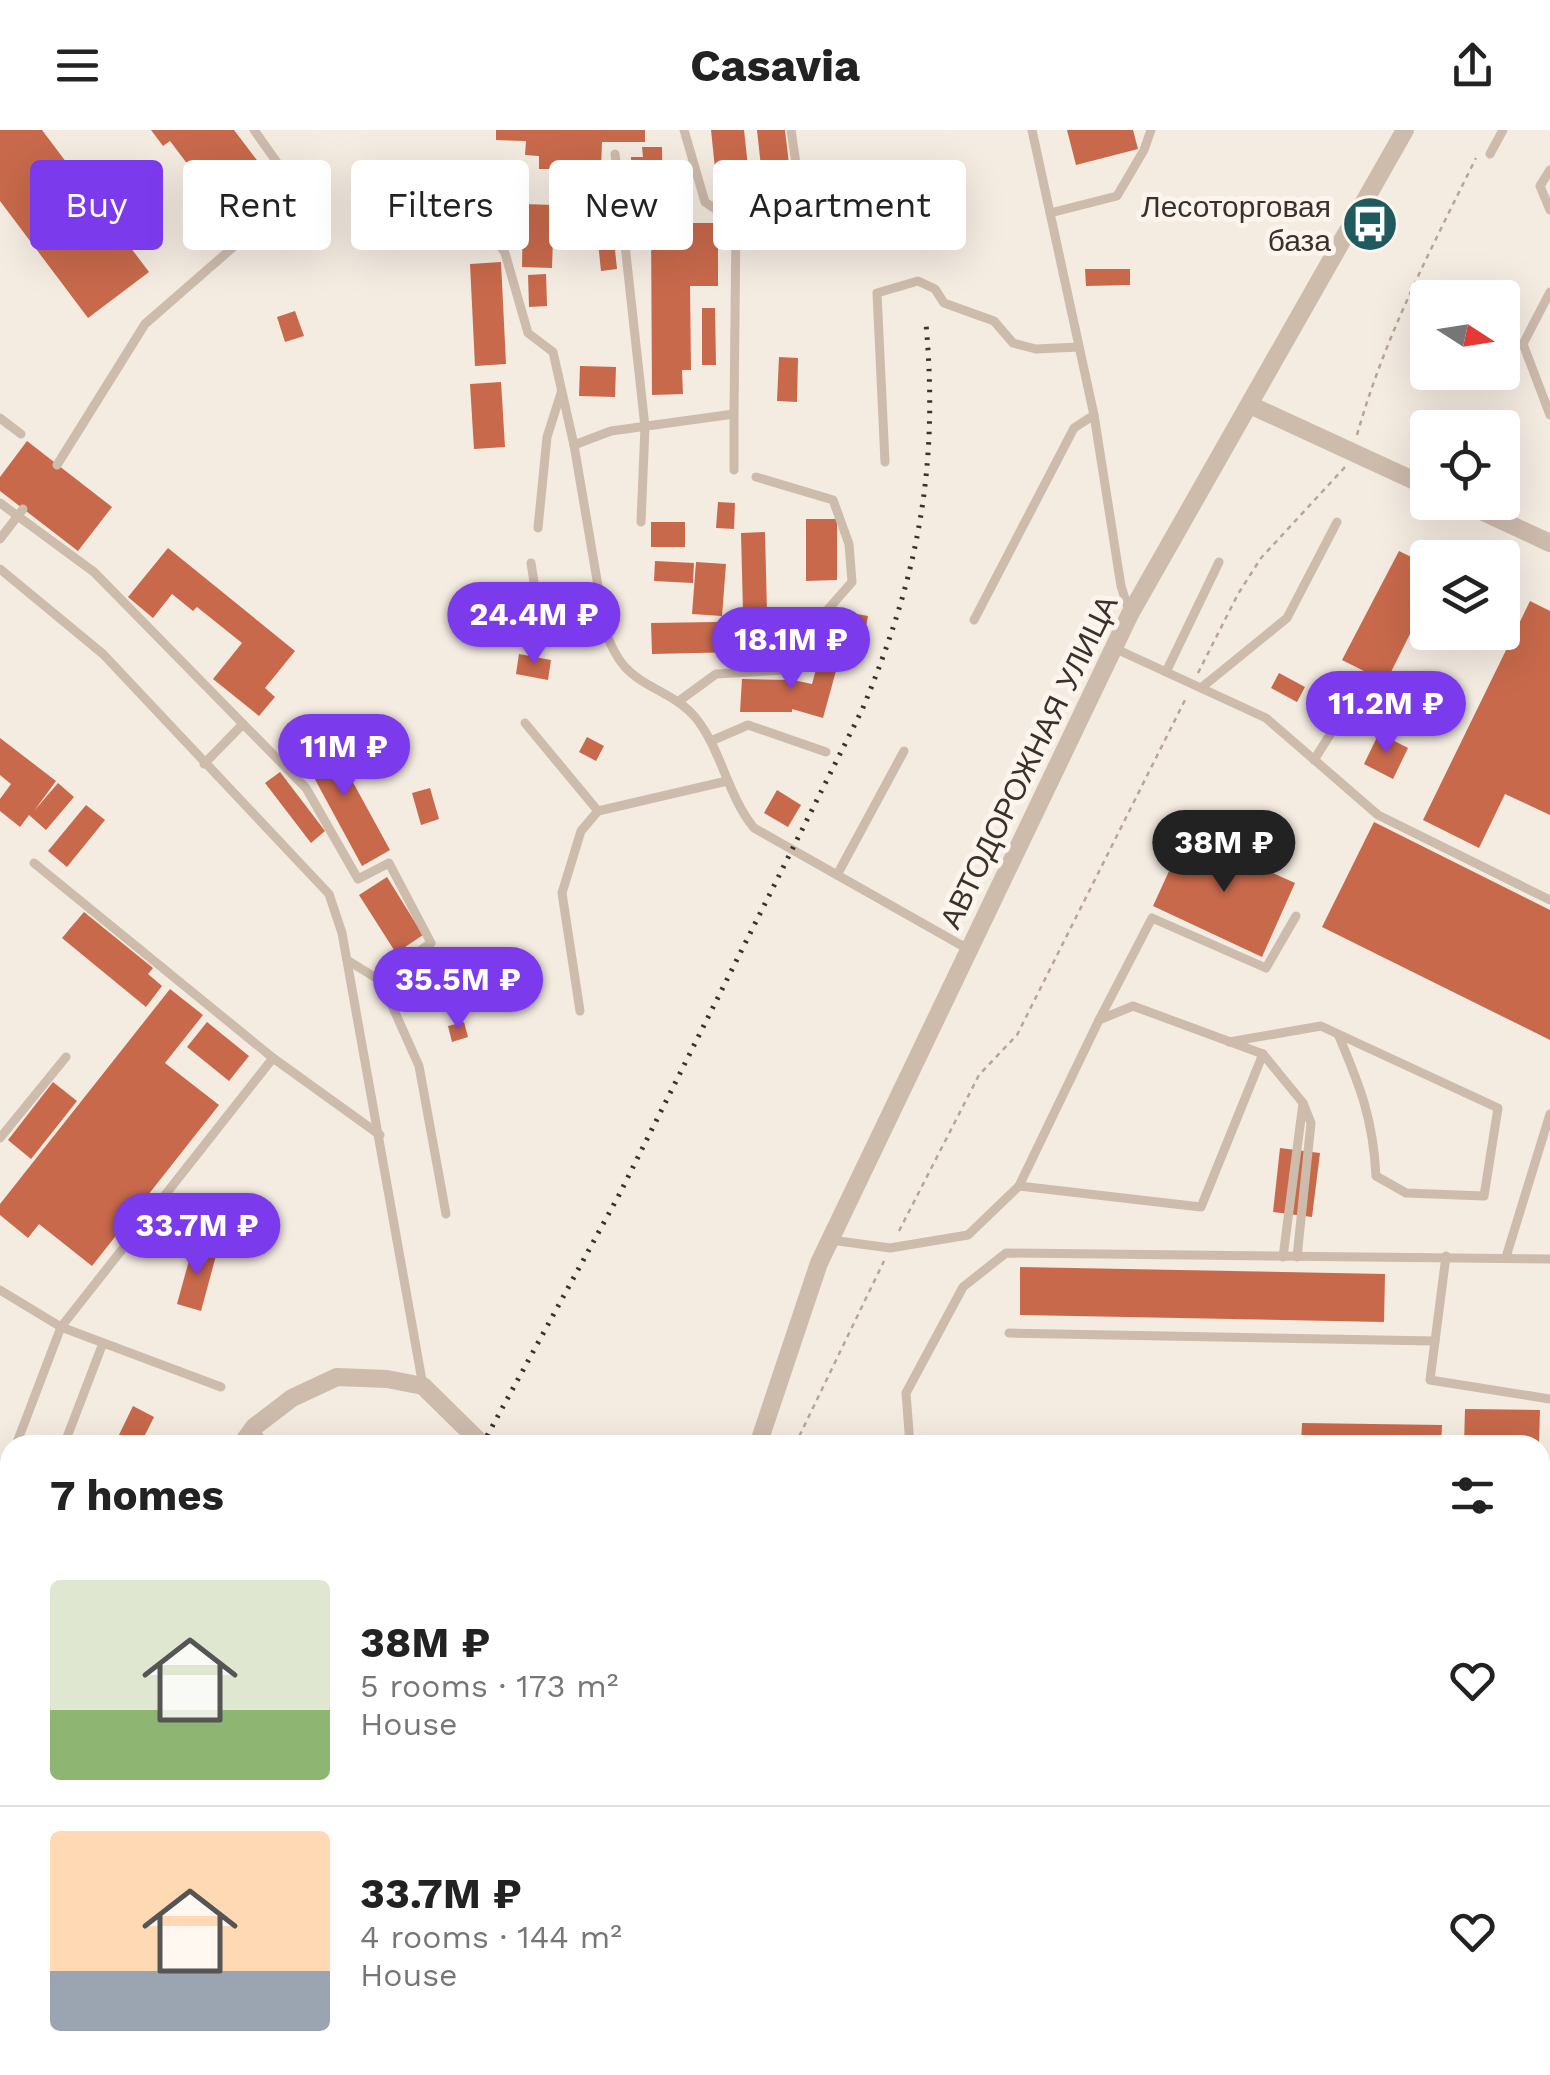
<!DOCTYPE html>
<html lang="en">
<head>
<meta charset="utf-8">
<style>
	body { margin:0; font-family:"Work Sans",sans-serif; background:#f2f2f2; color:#222; height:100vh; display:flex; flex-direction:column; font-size:38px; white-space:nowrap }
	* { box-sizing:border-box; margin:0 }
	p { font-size:32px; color:#767676 }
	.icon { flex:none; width:55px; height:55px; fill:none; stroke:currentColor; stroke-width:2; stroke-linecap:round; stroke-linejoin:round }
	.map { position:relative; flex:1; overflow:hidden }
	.details { position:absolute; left:0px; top:1305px; width:1550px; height:640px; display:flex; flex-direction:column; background:#fff; border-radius:30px 30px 0 0; box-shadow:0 10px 40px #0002 }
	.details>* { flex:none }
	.hud { position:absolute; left:30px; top:30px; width:1000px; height:90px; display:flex; gap:20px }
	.needle { width:65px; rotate:102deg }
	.controls { position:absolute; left:1410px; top:150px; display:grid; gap:20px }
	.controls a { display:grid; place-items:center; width:110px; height:110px; border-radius:10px; background:#fff; box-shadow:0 10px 40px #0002; font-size:50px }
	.price { position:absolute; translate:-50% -85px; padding:0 22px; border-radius:35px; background:#7c3aed; color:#fff; font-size:32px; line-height:65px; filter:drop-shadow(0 2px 5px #0008) }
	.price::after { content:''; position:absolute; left:50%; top:60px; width:30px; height:22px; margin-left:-15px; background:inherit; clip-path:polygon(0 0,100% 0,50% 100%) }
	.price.on { background:#222; color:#fff }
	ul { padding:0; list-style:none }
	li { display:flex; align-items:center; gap:30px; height:250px; padding:0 50px }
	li+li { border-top:2px solid #e0e0e0 }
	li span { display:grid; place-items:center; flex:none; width:280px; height:200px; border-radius:10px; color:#555 }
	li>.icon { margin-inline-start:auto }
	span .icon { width:120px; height:120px; fill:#fffc; stroke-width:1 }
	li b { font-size:42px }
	h2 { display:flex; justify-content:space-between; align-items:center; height:120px; padding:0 50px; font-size:42px }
	.pill { padding:0 35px; border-radius:10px; background:#fff; box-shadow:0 10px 40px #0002; font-size:35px; line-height:90px }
	.pill.on { background:#7c3aed; color:#fff }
	header { display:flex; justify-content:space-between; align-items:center; height:130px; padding:0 50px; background:#fff; font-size:45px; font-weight:700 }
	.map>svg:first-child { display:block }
	.building { fill:#c8694b }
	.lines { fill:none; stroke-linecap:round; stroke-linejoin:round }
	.path { stroke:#b9a596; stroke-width:2.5; stroke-dasharray:5 5; stroke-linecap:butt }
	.service { stroke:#cdbbac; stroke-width:9 }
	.minor { stroke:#cdbbac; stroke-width:18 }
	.rail { stroke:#3b302b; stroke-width:5; stroke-dasharray:2.5 8; stroke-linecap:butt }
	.labels { text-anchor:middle; stroke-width:10; stroke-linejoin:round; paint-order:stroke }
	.poi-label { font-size:30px; fill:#3b302b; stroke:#fbf5ee; text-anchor:end }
	.street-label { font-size:30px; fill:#3b302b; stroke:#fbf5ee }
</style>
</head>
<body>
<header><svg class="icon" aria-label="menu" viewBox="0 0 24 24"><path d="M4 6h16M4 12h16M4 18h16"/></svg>Casavia<svg class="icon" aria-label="share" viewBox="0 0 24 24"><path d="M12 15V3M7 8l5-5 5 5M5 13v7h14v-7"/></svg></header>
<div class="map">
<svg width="1550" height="1945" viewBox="0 0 1550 1945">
	<rect width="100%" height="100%" fill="#f4ebe1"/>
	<g class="building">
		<path d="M0,0H42L149,142L88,188L0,71Z"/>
		<path d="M151,0H234L272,50L226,85L170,11L163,16Z"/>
		<path d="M496,0H645V12H602L601,39H539V26L525,25L526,11L496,10Z"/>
		<path d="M711,0H744L751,64L718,67Z"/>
		<path d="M757,0H785L790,43L762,46Z"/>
		<path d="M1067,0H1133L1138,19L1076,35Z"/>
		<path d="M642,17H662L663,93H718V156H690L691,240H682L683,264L652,265L651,93H632L631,27H643Z"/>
		<path d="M475,30L518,47L505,83L461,66Z"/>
		<path d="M523,74L554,75L552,138L522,137Z"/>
		<path d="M613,101L617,139L601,141L597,102Z"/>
		<path d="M501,132L506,234L475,236L470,134Z"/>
		<path d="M1085,139H1130V155L1086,156Z"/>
		<path d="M546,144L547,176L529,177L528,145Z"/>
		<path d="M702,178H715L716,235H702Z"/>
		<path d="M295,181L304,206L285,212L277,187Z"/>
		<path d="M779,227L798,228L797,272L777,271Z"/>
		<path d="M580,236L616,237L615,267L579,266Z"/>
		<path d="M501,252L505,317L474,319L470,254Z"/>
		<path d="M27,311L112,377L78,421L0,361V347Z"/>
		<path d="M718,372L735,373L734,399L716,398Z"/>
		<path d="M806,389H837V450L806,451Z"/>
		<rect x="651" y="392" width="34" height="25"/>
		<path d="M765,402L767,482H743L741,403Z"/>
		<path d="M168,418L295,521L265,558L275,567L259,586L213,549L242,513L197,477L193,481L172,464L153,488L128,467Z"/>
		<path d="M1399,421L1428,435V468L1386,552L1342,530Z"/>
		<path d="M655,431L694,433L693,453L654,451Z"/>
		<path d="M696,432L726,434L722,486L692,484Z"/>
		<path d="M1530,471L1550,481V685L1505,664L1479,718L1423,690Z"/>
		<path d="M834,480L868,486L862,520L828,514Z"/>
		<path d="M785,491L786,521L652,524L651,493Z"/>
		<path d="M519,524L551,530L548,550L516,544Z"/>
		<path d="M820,525L839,530L823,588L792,579V582H740L742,549L793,550L812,554Z"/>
		<path d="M1279,543L1305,557L1297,572L1271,558Z"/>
		<path d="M326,603L390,720L362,736L298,618Z"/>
		<path d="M1379,603L1408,618L1393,649L1364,634Z"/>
		<path d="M587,607L604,616L596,631L579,622Z"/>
		<path d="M0,608L56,651L34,681L58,653L74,667L46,700L29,685L20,697L0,681V669L11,654L0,645Z"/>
		<path d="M280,642L325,701L311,713L265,653Z"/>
		<path d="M430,658L439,689L421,695L412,663Z"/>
		<path d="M777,660L801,675L788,697L764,683Z"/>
		<path d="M86,675L105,690L67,737L48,721Z"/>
		<path d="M1374,692L1550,780V910L1322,797Z"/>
		<path d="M1186,704L1295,753L1262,827L1153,776Z"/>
		<path d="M387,747L423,805L396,823L359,765Z"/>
		<path d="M84,782L153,838L148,844L162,856L146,877L62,808Z"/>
		<path d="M170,859L203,885L165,933L219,975L92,1136L39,1094L28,1108L0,1085V1074Z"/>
		<path d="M207,892L249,926L229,951L187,917Z"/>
		<path d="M464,892L468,907L452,912L448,896Z"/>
		<path d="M53,952L77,971L31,1029L8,1010Z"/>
		<path d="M1280,1018L1320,1023L1312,1087L1273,1082Z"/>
		<path d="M193,1116L217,1122L201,1181L177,1174Z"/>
		<path d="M1020,1137L1385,1144L1384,1192L1020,1185Z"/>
		<path d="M133,1276L154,1287L140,1315H124L116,1311Z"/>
		<path d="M1465,1279L1540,1280L1539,1315H1464Z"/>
		<path d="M1302,1293L1442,1295L1441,1315H1301Z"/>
		<rect x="1540" y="1607" width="10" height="115"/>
		<path d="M1540,1872H1550V1945H1347V1935H1540Z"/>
		<path d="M1038,1936L1100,1938V1945H1038Z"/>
	</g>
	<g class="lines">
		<g class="path">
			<path d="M1357,305C1384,208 1431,119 1476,28"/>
			<path d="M1198,543L1238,464L1261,428L1346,336"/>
			<path d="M899,1101L979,945L1017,905L1186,568"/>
			<path d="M795,1315L884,1131"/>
		</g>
		<g class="service">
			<path d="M684,0L705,72L736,93L734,284"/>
			<path d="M1032,0L1094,285L1121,456L1129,481"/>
			<path d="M615,24L645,297L641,392"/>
			<path d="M1490,24L1503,0"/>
			<path d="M1550,40L1540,56L1550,80"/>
			<path d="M469,72L505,123L528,203L553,222L574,315"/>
			<path d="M1050,83L1117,66L1144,20L1151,0"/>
			<path d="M736,93L768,85L799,54L791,0"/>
			<path d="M1550,162L1523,214L1550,285"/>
			<path d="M0,288L21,304"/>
			<path d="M885,332L877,163L918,151L935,159L944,173L994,191L1013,213L1036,219L1079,217"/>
			<path d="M57,335L145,194L270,85L286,45L254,0"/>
			<path d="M734,340V284L611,301L574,315L606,503C611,515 616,527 625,537C644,558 676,564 695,587C722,620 727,665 754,698L968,819"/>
			<path d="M0,373L94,442L306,658L358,749L389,733L431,813L410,828"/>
			<path d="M538,398L547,307L561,263"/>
			<path d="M0,409L23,379"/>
			<path d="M531,433L538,477L606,503"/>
			<path d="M0,439L103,524L329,764L342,803L423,1256"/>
			<path d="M974,490L1074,298L1094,285"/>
			<path d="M1114,518L1266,588L1378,685L1550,770"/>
			<path d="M1166,542L1219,432"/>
			<path d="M1201,558L1287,488L1337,392"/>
			<path d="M679,571L716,544L785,540L808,502L852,452L849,414L833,370L756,347"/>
			<path d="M525,593L598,681"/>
			<path d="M711,611L748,595L826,622"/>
			<path d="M1314,630L1355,565L1410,575L1437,560L1452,563"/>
			<path d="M204,634L243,594"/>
			<path d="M34,733L273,928L380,1005"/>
			<path d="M837,745L904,621"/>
			<path d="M347,830L381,851L419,936L446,1084"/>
			<path d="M580,881L562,763L581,701L598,681L727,651"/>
			<path d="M1099,890L1152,788L1266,838L1296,786"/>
			<path d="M1229,912L1321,896L1338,904L1498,978L1484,1066L1406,1063L1376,1046C1373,988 1360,956 1338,904"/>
			<path d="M0,1008L66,927"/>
			<path d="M1019,1056L1201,1077L1263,924"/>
			<path d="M831,1110L890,1118L968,1105L1019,1056L1099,890L1133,876L1263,924L1303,973"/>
			<path d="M1446,1126L1430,1250L1550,1269"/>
			<path d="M1283,1127L1303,973L1311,993L1297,1127"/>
			<path d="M1506,1127L1550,984"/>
			<path d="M0,1160L61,1197L221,1257"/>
			<path d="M1009,1203L1435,1211"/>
			<path d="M254,1297L264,1315"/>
			<path d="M16,1315L61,1197L273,928"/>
			<path d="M64,1315L103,1213"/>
			<path d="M910,1315L906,1263L963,1157L1006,1123L1550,1129"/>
			<path d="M0,1357L10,1331"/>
			<path d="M0,1432L10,1424"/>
			<path d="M1540,1599L1550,1598"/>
			<path d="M0,1646L10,1654"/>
			<path d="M0,1729L10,1716"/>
			<path d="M1540,1853H1550"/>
			<path d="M530,1945L534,1935"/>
			<path d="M598,1945L603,1935"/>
			<path d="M1011,1945V1935"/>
			<path d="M1322,1945V1935"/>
		</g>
		<g class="minor">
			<path d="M1250,275L1428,357"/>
			<path d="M1462,372L1550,413"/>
			<path d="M241,1315L254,1297L292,1268L337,1247L387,1249L423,1256L483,1315"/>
			<path d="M758,1315L819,1133L1130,484L1405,0"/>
			<path d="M0,1630L10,1617"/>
			<path d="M464,1945L469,1935"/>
		</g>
		<g class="rail">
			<path d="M482,1315L619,1065L862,580C918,447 939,338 926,194"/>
			<path d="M14,1945L29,1935"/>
		</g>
	</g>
	<defs>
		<g id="bus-disc" transform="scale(2.875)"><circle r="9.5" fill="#1f5a5e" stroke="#fbf5ee"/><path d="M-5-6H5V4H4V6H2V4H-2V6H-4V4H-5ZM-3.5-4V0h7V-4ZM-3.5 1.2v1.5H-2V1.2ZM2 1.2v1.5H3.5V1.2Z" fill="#fff"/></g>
	</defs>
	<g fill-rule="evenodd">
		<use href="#bus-disc" x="1370" y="94"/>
	</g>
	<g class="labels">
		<g class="poi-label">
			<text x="1331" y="87">Лесоторговая<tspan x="1331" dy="34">база</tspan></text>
		</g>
		<g class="street-label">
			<text transform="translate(1029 632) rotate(-64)" y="10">АВТОДОРОЖНАЯ УЛИЦА</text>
		</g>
	</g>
</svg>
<div class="controls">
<a><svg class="needle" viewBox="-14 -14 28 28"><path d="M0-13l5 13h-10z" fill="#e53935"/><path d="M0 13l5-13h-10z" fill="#767676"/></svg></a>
<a><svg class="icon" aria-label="locate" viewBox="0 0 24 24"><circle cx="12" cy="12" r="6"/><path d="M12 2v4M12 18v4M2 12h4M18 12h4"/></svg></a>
<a><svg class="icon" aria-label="layers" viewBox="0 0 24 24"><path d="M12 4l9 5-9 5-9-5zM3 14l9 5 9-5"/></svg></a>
</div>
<b class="price" style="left:534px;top:537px">24.4M ₽</b>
<b class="price" style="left:791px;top:562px">18.1M ₽</b>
<b class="price" style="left:1386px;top:626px">11.2M ₽</b>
<b class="price" style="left:344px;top:669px">11M ₽</b>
<b class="price on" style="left:1224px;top:765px">38M ₽</b>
<b class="price" style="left:458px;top:902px">35.5M ₽</b>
<b class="price" style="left:197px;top:1148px">33.7M ₽</b>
<div class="hud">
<a class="pill on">Buy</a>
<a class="pill">Rent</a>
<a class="pill">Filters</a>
<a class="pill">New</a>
<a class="pill">Apartment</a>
</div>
<section class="details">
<h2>7 homes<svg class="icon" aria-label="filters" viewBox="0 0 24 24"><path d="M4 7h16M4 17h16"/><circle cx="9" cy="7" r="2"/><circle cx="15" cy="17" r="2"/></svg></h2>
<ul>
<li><span style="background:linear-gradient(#dfe7d0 65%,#8fb573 0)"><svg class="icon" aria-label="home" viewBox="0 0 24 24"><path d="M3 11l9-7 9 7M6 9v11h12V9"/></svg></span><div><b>38M ₽</b><p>5 rooms · 173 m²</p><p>House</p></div><svg class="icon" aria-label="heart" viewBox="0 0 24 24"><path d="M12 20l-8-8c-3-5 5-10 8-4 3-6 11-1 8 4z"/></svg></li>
<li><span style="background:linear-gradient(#ffd9b3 70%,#9aa5b1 0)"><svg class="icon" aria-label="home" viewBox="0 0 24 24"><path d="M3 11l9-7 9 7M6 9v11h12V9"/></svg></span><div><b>33.7M ₽</b><p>4 rooms · 144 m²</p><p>House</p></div><svg class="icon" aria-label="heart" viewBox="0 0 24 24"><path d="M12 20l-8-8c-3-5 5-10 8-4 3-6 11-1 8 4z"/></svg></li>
</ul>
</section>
</div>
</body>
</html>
